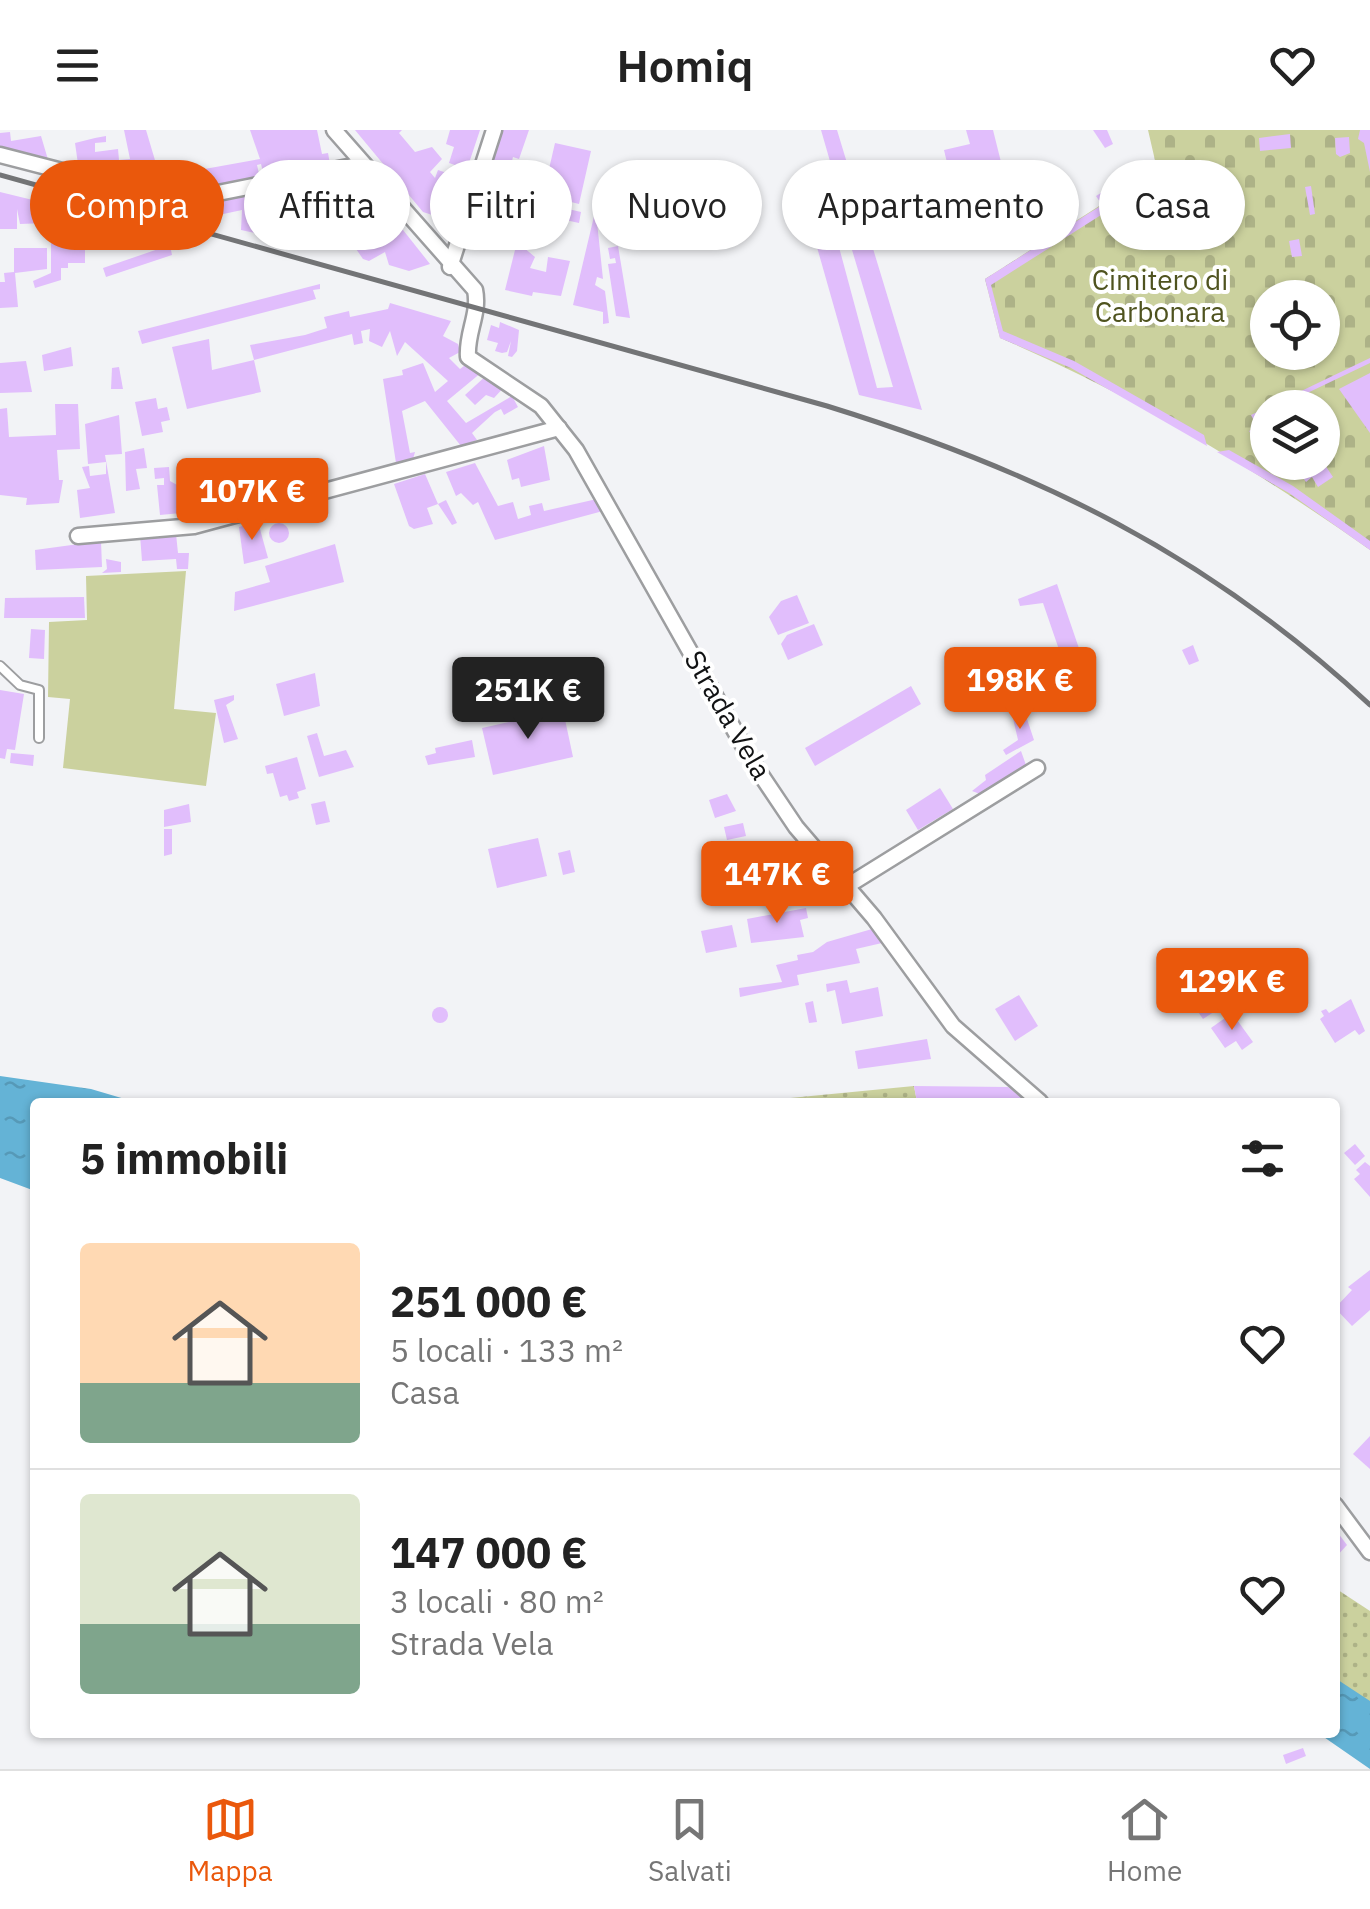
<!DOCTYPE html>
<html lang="it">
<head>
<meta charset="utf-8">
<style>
	body { margin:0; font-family:"IBM Plex Sans",sans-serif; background:#f6f6f6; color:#222; height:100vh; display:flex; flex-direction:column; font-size:38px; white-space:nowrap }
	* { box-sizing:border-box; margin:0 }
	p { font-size:32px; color:#767676 }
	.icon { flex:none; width:55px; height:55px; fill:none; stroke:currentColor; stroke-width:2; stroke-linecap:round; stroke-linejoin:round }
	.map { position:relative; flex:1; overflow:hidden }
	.drawer { position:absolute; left:30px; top:968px; width:1310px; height:640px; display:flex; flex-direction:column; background:#fff; border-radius:10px; box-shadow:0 2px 8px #0004 }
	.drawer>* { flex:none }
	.banner { position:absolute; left:30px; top:30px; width:1310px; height:90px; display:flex; gap:20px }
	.tools { position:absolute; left:1250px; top:150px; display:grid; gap:20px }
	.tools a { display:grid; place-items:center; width:90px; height:90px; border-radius:50%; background:#fff; box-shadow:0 2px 8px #0004; font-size:50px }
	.price { position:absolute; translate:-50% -85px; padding:0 22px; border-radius:10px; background:#ea580c; color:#fff; font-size:32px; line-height:65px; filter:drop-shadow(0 2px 5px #0008) }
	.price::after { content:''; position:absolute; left:50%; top:60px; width:30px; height:22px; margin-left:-15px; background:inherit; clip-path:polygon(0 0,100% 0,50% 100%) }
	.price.on { background:#222; color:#fff }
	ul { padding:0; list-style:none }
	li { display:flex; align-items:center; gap:30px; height:250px; padding:0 50px }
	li+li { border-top:2px solid #e0e0e0 }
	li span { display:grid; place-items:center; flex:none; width:280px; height:200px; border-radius:10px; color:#555 }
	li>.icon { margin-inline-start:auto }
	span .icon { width:120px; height:120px; fill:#fffc; stroke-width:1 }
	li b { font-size:42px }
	h2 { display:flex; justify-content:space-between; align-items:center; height:120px; padding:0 50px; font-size:42px }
	.chip { padding:0 35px; border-radius:45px; background:#fff; box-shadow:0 2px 8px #0004; font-size:35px; line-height:90px }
	.chip.on { background:#ea580c; color:#fff }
	header { display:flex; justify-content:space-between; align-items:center; height:130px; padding:0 50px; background:#fff; font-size:45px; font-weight:600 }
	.menu { display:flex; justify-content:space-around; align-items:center; height:140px; border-top:2px solid #e0e0e0; background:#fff; font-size:28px; color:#767676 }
	.menu a { display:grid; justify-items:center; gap:5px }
	.menu .on { color:#ea580c }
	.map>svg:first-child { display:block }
	.grass { fill:url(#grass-dots) }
	.cemetery { fill:url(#cemetery-stones); fill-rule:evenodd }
	.pitch { fill:#cbd19e }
	.water { fill:url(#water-ripples) }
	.building { fill:#e1befc }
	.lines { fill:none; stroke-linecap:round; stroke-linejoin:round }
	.service-casing { stroke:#9d9ea0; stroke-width:12 }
	.minor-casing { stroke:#9d9ea0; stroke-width:19 }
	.service { stroke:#fff; stroke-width:8 }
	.minor { stroke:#fff; stroke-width:14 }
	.rail { stroke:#737476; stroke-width:5 }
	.labels { text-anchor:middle; stroke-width:8; stroke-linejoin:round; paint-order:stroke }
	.park-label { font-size:28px; fill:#4f531f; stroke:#fff }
	.street-label { font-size:28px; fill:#111213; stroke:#fff }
</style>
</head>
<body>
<header><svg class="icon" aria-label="menu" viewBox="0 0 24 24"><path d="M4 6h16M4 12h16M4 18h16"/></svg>Homiq<svg class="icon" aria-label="heart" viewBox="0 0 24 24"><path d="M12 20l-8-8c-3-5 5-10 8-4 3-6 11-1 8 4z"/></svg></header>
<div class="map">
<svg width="1370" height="1639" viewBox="0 0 1370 1639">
	<defs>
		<pattern id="grass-dots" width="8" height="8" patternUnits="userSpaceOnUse" patternTransform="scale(2.5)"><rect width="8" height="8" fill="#cbd19e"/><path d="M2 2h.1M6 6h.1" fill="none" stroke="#adb287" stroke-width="1.8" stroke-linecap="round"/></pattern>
		<pattern id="cemetery-stones" width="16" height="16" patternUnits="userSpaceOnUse" patternTransform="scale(2.5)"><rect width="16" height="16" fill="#cbd19e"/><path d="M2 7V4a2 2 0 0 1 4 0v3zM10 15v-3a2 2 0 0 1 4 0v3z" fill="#adb287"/></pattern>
		<pattern id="water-ripples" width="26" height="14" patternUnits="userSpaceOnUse" patternTransform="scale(2.5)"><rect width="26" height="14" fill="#64b3d6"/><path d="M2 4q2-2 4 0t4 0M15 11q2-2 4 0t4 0" fill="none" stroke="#5699b7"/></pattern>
	</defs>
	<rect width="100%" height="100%" fill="#f2f3f6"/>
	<g class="grass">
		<path d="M914,956L917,972H750Z"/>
		<path d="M1335,1458L1370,1481V1584L1335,1558Z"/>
	</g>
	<path class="cemetery" d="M1148,0H1370V420C1255,339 1130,263 1000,208L985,149L1157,39ZM1268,168H1322V222H1268ZM1268,278H1322V332H1268Z"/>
	<path class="pitch" d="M186,441L174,579L216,583L206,656L63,638L70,569L48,567L49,492L87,490L86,446Z"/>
	<g class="water">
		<path d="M0,946L91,959L135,972H35V1061L0,1048Z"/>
		<path d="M1335,1548L1370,1571V1639L1318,1603L1335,1602Z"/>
	</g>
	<g class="building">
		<path d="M124,0H146L160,47L260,29L250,0H317L322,24L328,23L330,34L264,46L261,34L257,35L260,48L172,64L79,41L75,13L95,8L106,6V12L95,13V22L118,19L119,30L130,29Z"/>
		<path d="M355,0H402L399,3L415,22L432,17L442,29L430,42L435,48L438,40L453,45L450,54L461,58L451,91L423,82Z"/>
		<path d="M450,0H480L467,39L449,33L454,17L446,14Z"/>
		<path d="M501,0H529L519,29L513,27L511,35L518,38L504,78L493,74L496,65L481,60Z"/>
		<path d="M821,0H837L922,280L859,265L809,89L829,80L877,258L893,257L832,53L836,52Z"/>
		<path d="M966,0H993L1001,32L950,45L944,20L970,14Z"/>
		<path d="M1093,0H1107L1113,14L1105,18Z"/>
		<path d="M1360,0H1370V42L1364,13L1358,9Z"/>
		<path d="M10,2L11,11L41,6L49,33L0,19V3Z"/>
		<path d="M1290,4L1291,18L1260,21L1259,8Z"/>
		<path d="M1349,7L1350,23L1340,27L1336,24L1335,8Z"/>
		<path d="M555,13L591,21L579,74L544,65L547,51L537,49L541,37L549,39Z"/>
		<path d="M1160,37L1156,50L991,155L1003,201L1074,231L1204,305L1207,316L1071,238L1000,208L985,149L1102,75L1096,66L1104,61L1110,70L1114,67L1110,61L1131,48L1135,54Z"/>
		<path d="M352,41L356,55L365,52L430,134L409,141L389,135L385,122L369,131L363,129L354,116L378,110L353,80L336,89L328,75L323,78L317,68L303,72L305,84L257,95L259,104L241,100L242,80L214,86L192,81L191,73Z"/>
		<path d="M1311,56L1315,84L1310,85L1305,57Z"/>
		<path d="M532,61L542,63L540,72L530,68L525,80L535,83L528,105L518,102L522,88L511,118L473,109L485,81L506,88L516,62L530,67Z"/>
		<path d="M0,62L123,92V97L78,100L47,93L20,94L17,79V99H0Z"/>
		<path d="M564,78L581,82L579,93L561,89Z"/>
		<path d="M613,78L617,103L606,105L604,91L597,92L603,149L597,147L595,155L605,161L609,193L603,194V182L573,175L595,82Z"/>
		<path d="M1299,109L1302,126L1292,127L1289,111Z"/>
		<path d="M85,112V133H68V138H61V150L35,158L33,151L51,143V113Z"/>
		<path d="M517,112L535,127L530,138L546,142L548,127L570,131L561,166L533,162L532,166L505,160Z"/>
		<path d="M170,115L172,125L106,147L103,138Z"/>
		<path d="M618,116L630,188L616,186L608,134L616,133L615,128L610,129L608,118Z"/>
		<path d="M14,118H47V139L15,143L18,177L0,178V152H5L4,143L14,142Z"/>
		<path d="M320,154V159L313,160L316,169L142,214L138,201Z"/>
		<path d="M390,173L451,191L443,206L458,214L460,222L449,228L460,239L468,233L482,242L447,271L466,293L512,266L518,277L504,285L501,279L495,282L472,303L477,310L461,316L425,271L402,281L410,323L415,322L413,329L396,333L383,249L403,245L402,240L423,233L435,262L448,251L405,212L397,226L390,201L382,217L369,211L370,199L361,201L363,213L354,215L352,204L254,230L250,215L305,205L327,198L324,187L349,181L350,187L388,179Z"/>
		<path d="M500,192L519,200L517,221L512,227L508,226L511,211L507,222L502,223L495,221L498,213L487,210L491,195L499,198Z"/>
		<path d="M209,209L212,240L254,230L261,262L187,279L172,217Z"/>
		<path d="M71,217L73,236L44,241L42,225Z"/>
		<path d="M1370,228V233L1276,278H1268L1253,289L1251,285Z"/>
		<path d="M26,231L32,262L0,263V233Z"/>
		<path d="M119,237L123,259H111L112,238Z"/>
		<path d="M1370,243V303L1339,259Z"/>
		<path d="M488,244L505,256L494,268L486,265L475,275L465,265Z"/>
		<path d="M156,268L158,279L167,277L170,290L161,292L163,302L142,306L135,272Z"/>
		<path d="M55,274H78L80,319L57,320L59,350H63L59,373L26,375L27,368L0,365V279L7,278L9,307L56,305Z"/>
		<path d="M119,285L122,324L105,325L115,383L80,388L77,360L90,358L82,337L89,336L90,346L106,344V332L88,334L85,294Z"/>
		<path d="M1268,291V329L1249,301Z"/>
		<path d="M544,316L550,350L521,357L519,348L512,350L507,330Z"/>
		<path d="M144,318L147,338L136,339L140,359L126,361L125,322Z"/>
		<path d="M1229,320L1293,356L1370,411V420L1289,363L1217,322Z"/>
		<path d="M1276,332H1323L1333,347L1318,357L1312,347L1306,352L1299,343L1295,346L1289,337L1282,341Z"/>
		<path d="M475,333L498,376L513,372L518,389L531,385L529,376L542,373L544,381L597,369L603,381L495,410L478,372L473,375L461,363L456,366L446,342Z"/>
		<path d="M169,337L170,351L179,356L181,383L160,385L157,355H164V348L155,349L154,338Z"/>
		<path d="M425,344L438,374L446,370L457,393L452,395L438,374L427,378L433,394L414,399L409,396L394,354Z"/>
		<path d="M258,392L268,428L244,434L239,397Z"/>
		<circle cx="279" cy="403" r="10"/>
		<path d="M176,404L178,423H189L188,439H177L176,429L142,431L140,405Z"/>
		<path d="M101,411L102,437L36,440L35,420Z"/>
		<path d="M335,414L344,452L234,481L235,462L270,452L265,436Z"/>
		<path d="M106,429L121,432V442L102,443L107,439Z"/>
		<path d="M1057,454L1084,533L1066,540L1043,473L1020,476L1018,469Z"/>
		<path d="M797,465L809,493L778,505L769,487L781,471Z"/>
		<path d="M84,467L85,488H4L5,468Z"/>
		<path d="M814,494L823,515L788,530L781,514L787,505Z"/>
		<path d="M31,499L45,500L44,529L29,528Z"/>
		<path d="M1193,515L1199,531L1189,535L1182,520Z"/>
		<path d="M315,543L320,576L284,586L276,554Z"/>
		<path d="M911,556L921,574L815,636L805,618Z"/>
		<path d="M0,560L24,564L15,620L7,619L5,629L0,628Z"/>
		<path d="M234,565V570L226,575L238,609L224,613L214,570Z"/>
		<path d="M563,580L573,627L493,645L482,598Z"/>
		<path d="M1024,580L1034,610L1006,625L1003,620L1018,610L1012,584Z"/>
		<path d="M317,603L324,626L346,620L354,637L319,647L307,606Z"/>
		<path d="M472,610L475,627L428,635L425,626L436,623L435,618Z"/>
		<path d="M1021,621L1026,635L980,664L972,661L986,650L985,645Z"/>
		<path d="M11,623L34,625L33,636L10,633Z"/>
		<path d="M297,627L306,659L297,662L299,668L289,671L287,665L280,667L273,643L267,644L265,636Z"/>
		<path d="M940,658L953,679L918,700L906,680Z"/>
		<path d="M727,664L736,681L715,688L709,670Z"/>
		<path d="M325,671L330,692L316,695L311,674Z"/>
		<path d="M189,674L191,692L164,697V680Z"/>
		<path d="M743,693L746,706L727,710L724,697Z"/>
		<path d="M164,699H172V724L164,726Z"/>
		<path d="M538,708L547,746L497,758L488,719Z"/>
		<path d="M570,720L575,742L563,745L558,723Z"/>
		<path d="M806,778L808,788L800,790L804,807L751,813L747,789Z"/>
		<path d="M732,795L737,817L706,823L701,801Z"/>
		<path d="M872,799L882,813L856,819L860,833L797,845L799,855L740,867L739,858L782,852L776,835L798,830L797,825L813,822L827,812Z"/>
		<path d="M1201,839L1226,874L1203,889L1188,867L1178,874L1172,865Z"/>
		<path d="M847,850L850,863L878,857L883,886L842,894L835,860L827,862L826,854Z"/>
		<path d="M1019,865L1038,896L1015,911L995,879Z"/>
		<path d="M1351,869L1365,901L1359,905L1355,900L1335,913L1320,889L1324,886L1321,881L1326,879L1329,883Z"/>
		<path d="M813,871L817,892L809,893L805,873Z"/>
		<circle cx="440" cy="885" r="8"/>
		<path d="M1232,883L1253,912L1242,920L1236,911L1225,918L1211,898Z"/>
		<path d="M927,909L931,929L858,939L855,921Z"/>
		<path d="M914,956L1008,957L1027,972H917Z"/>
		<path d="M1355,1014L1365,1026L1355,1035L1344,1023Z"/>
		<path d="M1365,1032L1370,1036V1067L1354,1049L1360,1044L1356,1040Z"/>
		<path d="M1370,1140V1180L1352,1196L1335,1178L1352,1160L1348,1157Z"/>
		<path d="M1370,1306V1339L1353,1324Z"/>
		<path d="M1335,1399L1347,1415L1335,1428Z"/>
		<path d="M1303,1618L1306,1626L1286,1634L1283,1625Z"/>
	</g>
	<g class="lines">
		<g class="service-casing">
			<path id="service" d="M0,536L20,555L39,560V608"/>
		</g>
		<g class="minor-casing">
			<g id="minor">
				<path d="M334,0L475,160C480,184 466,203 468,227L541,276L576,320L753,633L796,697L874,788L953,896L1040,972"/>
				<path d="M0,25L178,71L363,34"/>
				<path d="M450,137L494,0"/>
				<path d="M78,406L194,396L559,298"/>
				<path d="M847,756L1037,638"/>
				<path d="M1335,1375L1370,1422"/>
			</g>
		</g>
		<use href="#service" class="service"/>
		<use href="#minor" class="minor"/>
		<path class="rail" d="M0,45L827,276C1037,341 1208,424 1370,575"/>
	</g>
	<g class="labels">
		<g class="park-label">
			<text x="1160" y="160">Cimitero di<tspan x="1160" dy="32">Carbonara</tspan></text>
		</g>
		<g class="street-label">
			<text transform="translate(728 585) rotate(60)" y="10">Strada Vela</text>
		</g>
	</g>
</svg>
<div class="tools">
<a><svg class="icon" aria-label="locate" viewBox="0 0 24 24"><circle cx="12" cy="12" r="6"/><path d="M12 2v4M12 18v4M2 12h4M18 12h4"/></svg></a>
<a><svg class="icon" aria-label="layers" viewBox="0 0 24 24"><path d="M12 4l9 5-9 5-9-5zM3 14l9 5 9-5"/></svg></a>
</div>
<b class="price" style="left:252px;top:413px">107K €</b>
<b class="price" style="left:1020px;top:602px">198K €</b>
<b class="price on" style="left:528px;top:612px">251K €</b>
<b class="price" style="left:777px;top:796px">147K €</b>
<b class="price" style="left:1232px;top:903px">129K €</b>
<div class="banner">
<a class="chip on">Compra</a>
<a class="chip">Affitta</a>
<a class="chip">Filtri</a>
<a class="chip">Nuovo</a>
<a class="chip">Appartamento</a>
<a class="chip">Casa</a>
</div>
<section class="drawer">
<h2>5 immobili<svg class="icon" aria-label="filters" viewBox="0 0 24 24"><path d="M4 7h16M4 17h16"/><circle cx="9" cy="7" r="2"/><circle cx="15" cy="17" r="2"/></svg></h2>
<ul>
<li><span style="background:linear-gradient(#ffd9b3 70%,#7fa58c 0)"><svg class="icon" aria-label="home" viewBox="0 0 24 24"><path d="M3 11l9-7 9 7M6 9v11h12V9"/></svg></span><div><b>251 000 €</b><p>5 locali · 133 m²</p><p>Casa</p></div><svg class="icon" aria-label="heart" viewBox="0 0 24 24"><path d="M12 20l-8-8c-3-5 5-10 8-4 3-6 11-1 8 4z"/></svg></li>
<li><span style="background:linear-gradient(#dfe7d0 65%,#7fa58c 0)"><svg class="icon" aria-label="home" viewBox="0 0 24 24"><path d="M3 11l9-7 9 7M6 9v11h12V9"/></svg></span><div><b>147 000 €</b><p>3 locali · 80 m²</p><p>Strada Vela</p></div><svg class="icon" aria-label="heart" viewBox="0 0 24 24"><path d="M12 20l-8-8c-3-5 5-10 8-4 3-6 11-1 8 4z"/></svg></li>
</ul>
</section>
</div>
<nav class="menu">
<a class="on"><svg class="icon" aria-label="map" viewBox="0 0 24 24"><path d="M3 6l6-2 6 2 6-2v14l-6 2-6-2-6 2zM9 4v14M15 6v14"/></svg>Mappa</a>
<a><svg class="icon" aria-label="saved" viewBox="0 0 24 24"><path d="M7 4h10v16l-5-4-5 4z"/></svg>Salvati</a>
<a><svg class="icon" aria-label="home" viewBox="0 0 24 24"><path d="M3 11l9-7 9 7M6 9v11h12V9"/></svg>Home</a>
</nav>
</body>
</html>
